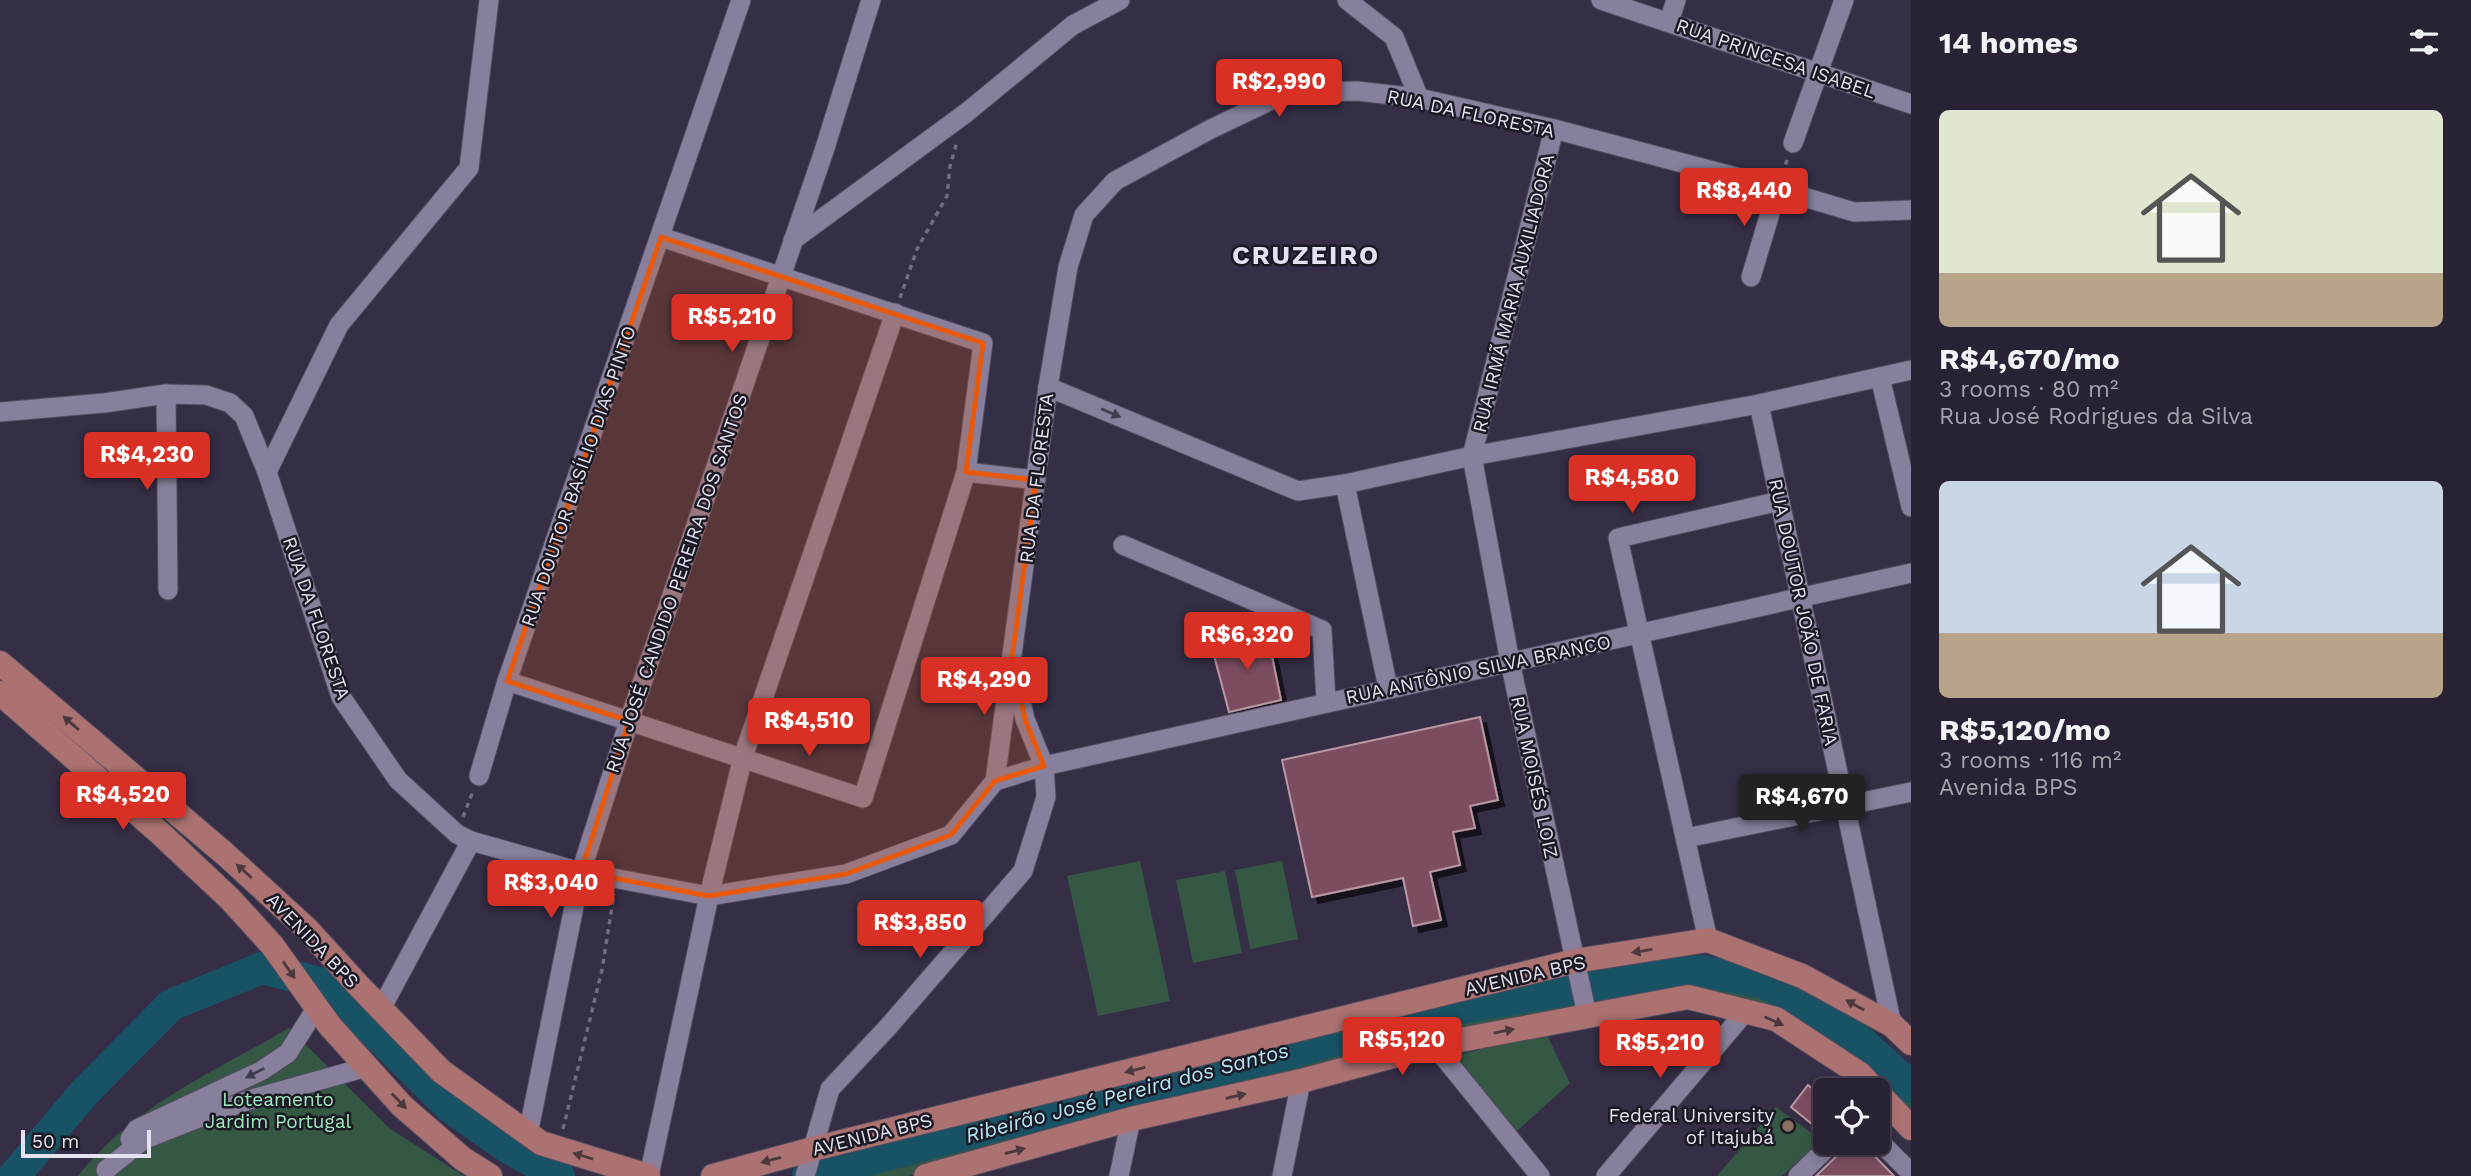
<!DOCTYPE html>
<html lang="en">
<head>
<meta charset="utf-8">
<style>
	body { margin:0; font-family:"Work Sans",sans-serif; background:#302a3c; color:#f1f3f6; height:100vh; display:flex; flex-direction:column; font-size:26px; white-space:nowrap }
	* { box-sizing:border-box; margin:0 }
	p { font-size:23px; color:#a5a4ac }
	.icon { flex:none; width:38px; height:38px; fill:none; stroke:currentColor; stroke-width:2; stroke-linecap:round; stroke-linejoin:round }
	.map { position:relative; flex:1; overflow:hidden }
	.details { display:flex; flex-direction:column; background:#282234; width:560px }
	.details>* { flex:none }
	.tools { position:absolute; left:1813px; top:1078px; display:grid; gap:14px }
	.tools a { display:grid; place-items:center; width:77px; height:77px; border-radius:10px; background:#282234; box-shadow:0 4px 10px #0003,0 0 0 2px #443f4f; font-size:35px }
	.scale { position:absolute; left:21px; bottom:18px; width:130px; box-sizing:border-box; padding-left:7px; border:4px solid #e4e1f0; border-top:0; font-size:19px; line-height:24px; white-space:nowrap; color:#e4e1f0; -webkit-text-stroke:5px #1b1924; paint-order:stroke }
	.price { position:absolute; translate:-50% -60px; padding:0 16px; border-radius:7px; background:#d93025; color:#fff; font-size:23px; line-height:46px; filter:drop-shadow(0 2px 4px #0008) }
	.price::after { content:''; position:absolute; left:50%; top:42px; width:21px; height:16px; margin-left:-10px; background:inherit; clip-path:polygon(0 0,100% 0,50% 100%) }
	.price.current { background:#222; color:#fff }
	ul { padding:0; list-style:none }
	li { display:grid; align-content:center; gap:14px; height:371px; padding:0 28px }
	li span { display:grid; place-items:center; height:217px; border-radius:10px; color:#555 }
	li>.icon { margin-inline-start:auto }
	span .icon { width:126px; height:126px; fill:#fffc; stroke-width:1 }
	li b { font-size:30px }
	h2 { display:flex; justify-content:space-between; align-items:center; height:84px; padding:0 28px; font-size:30px }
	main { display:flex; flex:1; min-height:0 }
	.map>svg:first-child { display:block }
	.green { fill:#345843 }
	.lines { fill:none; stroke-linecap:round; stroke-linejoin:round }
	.river { stroke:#175365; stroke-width:32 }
	.building { fill:#7b4e60; stroke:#b897a3; stroke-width:2; filter:url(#shadow) }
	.minor-casing { stroke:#514b5f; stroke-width:21 }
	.major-casing { stroke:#514b5f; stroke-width:26 }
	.path { stroke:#716b80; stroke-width:3.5; stroke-dasharray:5 5; stroke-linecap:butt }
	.minor { stroke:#877f9c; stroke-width:19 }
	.major { stroke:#ab7271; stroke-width:24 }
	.oneway { fill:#413d4e }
	.oneway2 { fill:#4d383f }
	.marked { fill:#e8590c; fill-opacity:0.2; stroke:#e8590c; stroke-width:5; stroke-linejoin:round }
	.education-dot { fill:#8d6e63; stroke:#1b1924; stroke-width:2.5 }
	.labels { text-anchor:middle; stroke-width:5; stroke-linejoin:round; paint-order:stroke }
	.street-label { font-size:19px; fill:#e4e1f0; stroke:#1b1924 }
	.park-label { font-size:19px; fill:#9fe9bd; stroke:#1b1924 }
	.poi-label { font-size:19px; fill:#e4e1f0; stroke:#1b1924; text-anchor:end }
	.water-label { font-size:21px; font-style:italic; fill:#b2e5f7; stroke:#1b1924 }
	.district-label { font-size:26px; font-weight:bold; letter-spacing:2px; fill:#e4e1f0; stroke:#1b1924 }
</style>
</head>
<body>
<main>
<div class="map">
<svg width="1911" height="1176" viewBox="0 0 1911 1176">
	<defs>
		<filter id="shadow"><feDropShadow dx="6" dy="6" stdDeviation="0" flood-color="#0009"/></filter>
	</defs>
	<rect width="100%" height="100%" fill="#352e46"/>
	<g class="green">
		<path d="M1140,861L1170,1001L1098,1016L1067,876Z"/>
		<path d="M1282,861L1298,939L1250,949L1235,870Z"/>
		<path d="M1225,871L1242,953L1193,963L1176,880Z"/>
		<path d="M1700,963L1768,977L1855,1020L1911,1075V1123L1862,1073L1712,998L1597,1007L1585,969Z"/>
		<path d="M1567,972L1576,1009L1242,1086L909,1176H815L823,1154Z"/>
		<path d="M289,1028L389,1128L464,1176H78C132,1107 215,1071 289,1028Z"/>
		<path d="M1546,1033L1570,1083L1517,1131L1454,1056Z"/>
		<path d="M1776,1107L1821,1140L1782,1176H1717Z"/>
	</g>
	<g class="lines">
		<g class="river">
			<path d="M14,1176L84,1093L171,1005L262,968L327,985L450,1107L507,1147L559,1176"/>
			<path d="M808,1176L1123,1092L1282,1055L1433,1013L1664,973L1701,971L1765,983L1855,1036L1911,1087"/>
		</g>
	</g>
	<g class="building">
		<path d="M1267,632L1281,700L1229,712L1211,644Z"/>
		<path d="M1480,717L1498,800L1470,806L1475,828L1453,832L1460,865L1430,872L1441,920L1413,926L1403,878L1312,897L1282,760Z"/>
		<path d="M1808,1085L1825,1099L1824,1134L1791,1107Z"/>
		<path d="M1850,1143H1862L1894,1176H1816Z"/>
	</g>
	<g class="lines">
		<g class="minor-casing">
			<g id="minor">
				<path d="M1347,0L1394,37L1419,98"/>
				<path d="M1601,0L1911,104"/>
				<path d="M1669,22L1676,0"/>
				<path d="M1554,129L1472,456L1510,662L1587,1015"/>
				<path d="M1793,143L1844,0"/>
				<path d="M793,240L966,113L1073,25L1120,0"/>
				<path d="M1751,277L1777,190"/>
				<path d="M1880,377L1911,507"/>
				<path d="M1048,387L1298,491L1345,484L1472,456L1759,404L1911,370"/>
				<path d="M166,394L168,590"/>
				<path d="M1759,404L1892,1025"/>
				<path d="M0,412L104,403L166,394L206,395L230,403L244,416L267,472L341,697L398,780L457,834L471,841L581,872L709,896L846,874L951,835L995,781L1048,387L1068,267L1084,215L1115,181L1209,130L1286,93L1357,91L1419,98L1554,129L1747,180L1854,212L1911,210"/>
				<path d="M267,472L339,325L469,168L489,0"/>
				<path d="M966,472L1036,480"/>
				<path d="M1345,484L1388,688"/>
				<path d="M1123,545L1322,630L1326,702"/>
				<path d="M507,681L863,798L966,472L983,343L661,237"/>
				<path d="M479,776L507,681L741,0"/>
				<path d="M995,781L1044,766L1911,573"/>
				<path d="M1686,838L1911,792"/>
				<path d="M1708,940L1618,538L1780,501"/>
				<path d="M381,1009L471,841"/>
				<path d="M1434,1045L1540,1176"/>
				<path d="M528,1134L581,872L629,721L824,151L871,0"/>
				<path d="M130,1139L137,1129L261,1071L288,1053L317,1007"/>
				<path d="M1878,1140L1911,1173"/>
				<path d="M106,1170L143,1140L196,1119L252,1099L367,1067"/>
				<path d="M649,1176L709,896L743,757L895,313"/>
				<path d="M805,1176L830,1089L888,1027L1023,871L1046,797L1044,766L1025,719L1015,673"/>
				<path d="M1119,1176L1131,1119"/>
				<path d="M1282,1176L1301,1081"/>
				<path d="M1606,1176L1746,1011"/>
				<path d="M1798,1176L1832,1143"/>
			</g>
		</g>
		<g class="major-casing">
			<g id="major">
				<path d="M0,663L225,854L307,929L358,985L441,1071L541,1143L648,1176"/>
				<path d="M0,693L161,834L230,899L272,945L330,1026L402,1106L463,1159L490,1176"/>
				<path d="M1878,1093L1911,1128"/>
				<path d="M713,1176L813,1149L1575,961L1708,940L1802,976L1892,1025L1911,1043"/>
				<path d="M926,1176L1131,1119L1301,1081L1434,1045L1688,997L1776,1019L1860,1074L1875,1090"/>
			</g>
		</g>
		<g class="path">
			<path d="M1782,174L1788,158"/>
			<path d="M900,298L917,249L947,196L950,166L957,142"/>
			<path d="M463,817L473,791"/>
			<path d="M563,1129L602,970L614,894"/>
		</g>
		<use href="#minor" class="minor"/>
		<use href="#major" class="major"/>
	</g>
	<defs><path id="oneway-solid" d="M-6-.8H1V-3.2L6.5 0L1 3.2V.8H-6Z" transform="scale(1.75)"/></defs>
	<g class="oneway">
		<use href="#oneway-solid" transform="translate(1111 413) rotate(23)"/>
		<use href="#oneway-solid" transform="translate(255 1073) rotate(153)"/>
	</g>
	<g class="oneway2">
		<use href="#oneway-solid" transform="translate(71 723) rotate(-139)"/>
		<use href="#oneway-solid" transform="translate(244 871) rotate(-138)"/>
		<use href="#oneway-solid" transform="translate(1642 951) rotate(171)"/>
		<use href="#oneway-solid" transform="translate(289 970) rotate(55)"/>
		<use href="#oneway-solid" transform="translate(1855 1005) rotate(-151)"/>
		<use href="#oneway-solid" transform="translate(1774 1021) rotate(24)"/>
		<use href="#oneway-solid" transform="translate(1504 1031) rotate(-11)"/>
		<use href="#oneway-solid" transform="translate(1135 1070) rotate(166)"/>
		<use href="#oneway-solid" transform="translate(1236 1096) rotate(-13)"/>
		<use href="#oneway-solid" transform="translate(399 1101) rotate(46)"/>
		<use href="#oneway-solid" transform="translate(1015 1151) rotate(-15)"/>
		<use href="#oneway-solid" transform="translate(583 1156) rotate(-163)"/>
		<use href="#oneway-solid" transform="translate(771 1160) rotate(165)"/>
	</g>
	<path class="marked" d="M661,237L983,343L966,472L1036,480L1012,658L1025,719L1044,766L995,781L951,835L846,874L709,896L581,872L629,721L507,681Z"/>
	<circle class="education-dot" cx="1788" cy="1126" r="7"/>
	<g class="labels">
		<g class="street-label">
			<text transform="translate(1776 58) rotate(19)" y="7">RUA PRINCESA ISABEL</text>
			<text transform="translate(1471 113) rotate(12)" y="7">RUA DA FLORESTA</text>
			<text transform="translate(1513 293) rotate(-76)" y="7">RUA IRMÃ MARIA AUXILIADORA</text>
			<text transform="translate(578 476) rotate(-71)" y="7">RUA DOUTOR BASÍLIO DIAS PINTO</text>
			<text transform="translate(1036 478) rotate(-83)" y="7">RUA DA FLORESTA</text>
			<text transform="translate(676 583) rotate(-71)" y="7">RUA JOSÉ CANDIDO PEREIRA DOS SANTOS</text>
			<text transform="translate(1804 612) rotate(78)" y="7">RUA DOUTOR JOÃO DE FARIA</text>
			<text transform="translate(317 618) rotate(71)" y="7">RUA DA FLORESTA</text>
			<text transform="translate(1478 669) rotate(-12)" y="7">RUA ANTÔNIO SILVA BRANCO</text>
			<text transform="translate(1535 777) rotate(78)" y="7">RUA MOISÉS LOIZ</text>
			<text transform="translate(313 940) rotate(46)" y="7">AVENIDA BPS</text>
			<text transform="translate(1525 975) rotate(-13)" y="7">AVENIDA BPS</text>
			<text transform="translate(872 1134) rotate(-14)" y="7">AVENIDA BPS</text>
		</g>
		<g class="park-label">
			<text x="278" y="1106">Loteamento<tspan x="278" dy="22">Jardim Portugal</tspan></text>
		</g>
		<g class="poi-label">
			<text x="1774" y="1122">Federal University<tspan x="1774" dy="22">of Itajubá</tspan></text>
		</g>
		<g class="water-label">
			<text transform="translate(1127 1093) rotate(-15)" y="7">Ribeirão José Pereira dos Santos</text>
		</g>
		<g class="district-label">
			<text x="1306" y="264">CRUZEIRO</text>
		</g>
	</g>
</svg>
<div class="tools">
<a><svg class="icon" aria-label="locate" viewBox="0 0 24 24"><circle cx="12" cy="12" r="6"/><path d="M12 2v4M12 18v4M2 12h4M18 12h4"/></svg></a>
</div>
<div class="scale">50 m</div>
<b class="price" style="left:1279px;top:119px">R$2,990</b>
<b class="price" style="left:1744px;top:228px">R$8,440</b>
<b class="price" style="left:732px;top:354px">R$5,210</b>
<b class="price" style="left:147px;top:492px">R$4,230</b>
<b class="price" style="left:1632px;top:515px">R$4,580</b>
<b class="price" style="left:1247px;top:672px">R$6,320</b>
<b class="price" style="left:984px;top:717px">R$4,290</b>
<b class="price" style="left:809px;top:758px">R$4,510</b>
<b class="price" style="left:123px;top:832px">R$4,520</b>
<b class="price current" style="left:1802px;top:834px">R$4,670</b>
<b class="price" style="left:551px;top:920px">R$3,040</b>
<b class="price" style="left:920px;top:960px">R$3,850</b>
<b class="price" style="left:1402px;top:1077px">R$5,120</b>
<b class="price" style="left:1660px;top:1080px">R$5,210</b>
</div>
<section class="details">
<h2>14 homes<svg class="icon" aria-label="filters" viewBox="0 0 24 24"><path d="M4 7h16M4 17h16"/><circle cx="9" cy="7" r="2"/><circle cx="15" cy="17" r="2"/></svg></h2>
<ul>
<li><span style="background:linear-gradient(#dfe7d0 75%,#b9a48a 0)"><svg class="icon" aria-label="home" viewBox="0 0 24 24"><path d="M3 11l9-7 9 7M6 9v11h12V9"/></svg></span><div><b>R$4,670/mo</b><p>3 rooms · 80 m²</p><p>Rua José Rodrigues da Silva</p></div></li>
<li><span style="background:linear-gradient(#c9d6e8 70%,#b9a48a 0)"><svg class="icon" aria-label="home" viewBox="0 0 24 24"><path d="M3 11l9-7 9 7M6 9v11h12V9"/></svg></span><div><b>R$5,120/mo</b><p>3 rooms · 116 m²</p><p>Avenida BPS</p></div></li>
</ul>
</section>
</main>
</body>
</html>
